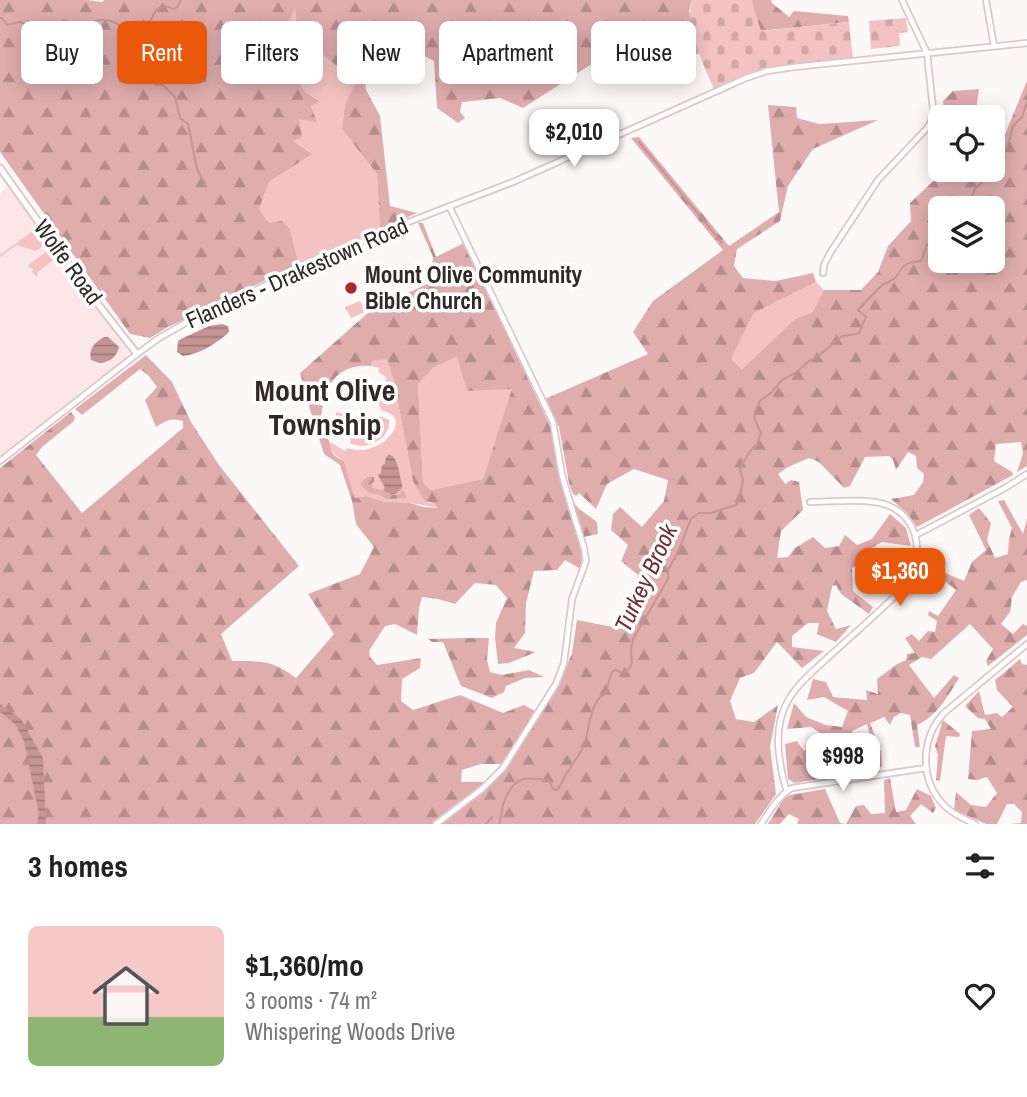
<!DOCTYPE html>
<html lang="en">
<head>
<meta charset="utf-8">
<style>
	body { margin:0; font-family:"Archivo Narrow",sans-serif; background:#f6f6f6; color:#222; height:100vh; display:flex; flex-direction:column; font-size:26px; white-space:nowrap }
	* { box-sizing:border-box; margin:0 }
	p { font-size:23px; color:#767676 }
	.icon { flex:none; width:38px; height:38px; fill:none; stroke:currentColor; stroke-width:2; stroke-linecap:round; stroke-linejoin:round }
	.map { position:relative; height:824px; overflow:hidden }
	.side { display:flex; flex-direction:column; background:#fff; flex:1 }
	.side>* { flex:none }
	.top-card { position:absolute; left:21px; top:21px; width:985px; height:63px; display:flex; gap:14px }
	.controls { position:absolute; left:928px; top:105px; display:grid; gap:14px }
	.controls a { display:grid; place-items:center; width:77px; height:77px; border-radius:10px; background:#fff; box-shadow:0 4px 18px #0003; font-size:35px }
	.price { position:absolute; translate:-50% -60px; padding:0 16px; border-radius:14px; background:#fff; color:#222; font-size:23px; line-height:46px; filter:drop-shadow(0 2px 4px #0008) }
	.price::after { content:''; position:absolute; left:50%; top:42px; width:21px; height:16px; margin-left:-10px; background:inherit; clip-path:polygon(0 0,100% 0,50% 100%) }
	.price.current { background:#ea580c; color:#fff }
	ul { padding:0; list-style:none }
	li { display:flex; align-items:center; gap:21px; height:175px; padding:0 28px }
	li span { display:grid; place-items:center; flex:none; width:196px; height:140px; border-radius:10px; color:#555 }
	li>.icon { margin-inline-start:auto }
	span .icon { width:84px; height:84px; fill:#fffc; stroke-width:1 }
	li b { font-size:30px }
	h2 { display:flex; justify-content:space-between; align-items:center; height:84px; padding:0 28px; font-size:30px }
	.pill { padding:0 24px; border-radius:10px; background:#fff; box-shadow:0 4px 18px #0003; font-size:24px; line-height:63px }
	.pill.current { background:#ea580c; color:#fff }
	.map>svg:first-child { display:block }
	.built { fill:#fbe7e7 }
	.green { fill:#f4c2c2 }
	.forest { fill:url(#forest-firs); fill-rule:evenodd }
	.cemetery { fill:url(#cemetery-stones) }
	.park { fill:url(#park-crowns) }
	.water { fill:url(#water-rules) }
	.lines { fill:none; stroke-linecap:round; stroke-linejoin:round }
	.stream { stroke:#c59494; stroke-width:2 }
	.minor-casing { stroke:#dec7c7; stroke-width:8 }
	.major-casing { stroke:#dec7c7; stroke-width:9 }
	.minor { stroke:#fff; stroke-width:4.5 }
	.major { stroke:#fff; stroke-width:5 }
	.poi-dot { fill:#b32139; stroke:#fff; stroke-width:2.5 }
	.labels { text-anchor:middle; stroke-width:7; stroke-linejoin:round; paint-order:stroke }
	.street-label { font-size:23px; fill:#312828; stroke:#fff }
	.poi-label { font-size:23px; font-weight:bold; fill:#312828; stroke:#fff; text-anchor:start }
	.water-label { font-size:24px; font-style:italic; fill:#6f3033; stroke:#fff }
	.district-label { font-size:30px; font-weight:bold; fill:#312828; stroke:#fff }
</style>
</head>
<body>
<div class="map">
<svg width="1027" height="824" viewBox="0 0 1027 824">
	<defs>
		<pattern id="forest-firs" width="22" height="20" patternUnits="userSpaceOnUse" patternTransform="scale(1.75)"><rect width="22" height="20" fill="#e0adad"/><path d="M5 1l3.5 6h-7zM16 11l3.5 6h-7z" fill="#b68d8d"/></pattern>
		<pattern id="cemetery-stones" width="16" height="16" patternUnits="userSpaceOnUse" patternTransform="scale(1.75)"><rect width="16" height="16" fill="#f4c2c2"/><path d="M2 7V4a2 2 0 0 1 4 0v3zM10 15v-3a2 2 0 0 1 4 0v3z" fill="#d2a7a7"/></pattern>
		<pattern id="park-crowns" width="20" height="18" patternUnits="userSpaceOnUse" patternTransform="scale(1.75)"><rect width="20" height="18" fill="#f4c2c2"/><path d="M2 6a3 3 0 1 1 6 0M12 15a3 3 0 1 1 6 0" fill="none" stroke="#d2a7a7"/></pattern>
		<pattern id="water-rules" width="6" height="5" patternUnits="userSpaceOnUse" patternTransform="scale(1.75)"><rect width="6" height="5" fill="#c59494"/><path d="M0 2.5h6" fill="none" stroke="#a17979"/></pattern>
	</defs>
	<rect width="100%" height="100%" fill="#fdf8f8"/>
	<path class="built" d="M7,186L126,348L128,352L126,358L0,456V194Z"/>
	<g class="green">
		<path d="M296,7L318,51L356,81L345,104L342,129L377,174L380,229L299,264L290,229L269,223L259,209L269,182L311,154L292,141L299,118L316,123L311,106L319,100L305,92L289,65L307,59L275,50Z"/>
		<path d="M34,230L39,231C47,240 46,246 35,251L17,245L0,257V255Z"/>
		<path d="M49,250L55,253L56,258L38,272L37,278L32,271L33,269L30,268L28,265Z"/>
		<path d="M816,282L824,290L812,313L796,318L742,369L731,359L754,313Z"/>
		<path d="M457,355L513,388L483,479L431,490L423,482L418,384L433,368Z"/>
		<path d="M387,358L394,382L413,481L429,503H434L439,508L411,503L385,502L366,496L355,498L344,461C336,456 330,453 330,442L345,451L347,448C381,460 416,416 382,411L376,398L377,396L378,399L380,398C380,390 387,386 386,377L378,372L379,368L371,366L372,361Z"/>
		<path d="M336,412L355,416L340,431L336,424Z"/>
		<path d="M380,416L389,420C391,440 365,451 350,443L351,440L341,433L346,428L349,431L350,435L357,438Z"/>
	</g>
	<g class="forest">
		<path d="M0,0H87L102,2L104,0H692L689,10L699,54L627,67L612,51L523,108L500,98L462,102L460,112L465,118L458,123L437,108L434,61L410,49L380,55L369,63L364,75L366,90L380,116L390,206L417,213L380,229L377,174L342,129L345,104L356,81L318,51L298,30L295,9L276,50L308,59L289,66L305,92L320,101L311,106L317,123L299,119L302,137L293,141L312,154L269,182L259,209L269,223L282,221L290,229L299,264L166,328L150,338L130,334L0,152Z"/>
		<path d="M751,0H771L772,3L789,17L794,11L848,16L849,22L760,31Z"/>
		<path d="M1027,81V466L1017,472L1023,454L1021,442L996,444L994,461L1012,472L1013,475L917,527L908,514L891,499L914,495L923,482L924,474L917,468L916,456L908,452L896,470L893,460L889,456L865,457L850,486L844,488L819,462L809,458L788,467L778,474L785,484L791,480L799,482L803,510L781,531L777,558L788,557L795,548L813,537L825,548L839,546L845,535L857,545L872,539L890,514L906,528L911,546L882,542L863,553L872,565L889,574L908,560L907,576L893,589L861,561L852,568L853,591L873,607L869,614L841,594L836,585L832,586L827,611L836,629L851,625L836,642L817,634L819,623H808L792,636V647L824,651L802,668L777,642L754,673L740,678L730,701L736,719L754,722L778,705L770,747L776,794L755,824H439L492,783L505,769L561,680L572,653L577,620L623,629L638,575L621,561L628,545L611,530L613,514L620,507L642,527L664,501L668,480L634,469L607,484L596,509L579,493L576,496L573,494L569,483L559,427L545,399L648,354L633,332L653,301L723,250L631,138L639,137L729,246L779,212L768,105L796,107L797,118L819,124L878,120L813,149L788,186L780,221L737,249L734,266L743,278L776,281L813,273L816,282L754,313L731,359L742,369L796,318L812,313L824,290H861L878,272L888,246L911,221L910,203L945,170H992V135L1003,139ZM940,208H992V261H940Z"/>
		<path d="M979,89L975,117H944L943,101L953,91Z"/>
		<path d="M418,223H423L436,257L464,243L551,428L561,484L582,553L581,569L565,560L557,570L534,571L526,603L525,633L514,648L536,652L509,663L498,664L495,637L496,623L507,598L496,585L475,583L455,604L438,599L422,597L419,608L417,635L395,624L385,626L369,651L370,657L377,665L421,658L420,668L402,679L401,701L413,710L460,695L503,713L524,705L535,711L511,752L501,764H481L462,770L461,782H486L440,816L432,824H0V468L71,412L75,417L74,421L42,447L36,455L82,513L183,428V421C172,417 165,421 156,427L145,400L157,387L148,375L140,369L82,415L75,409L146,355L172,382L191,422L219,465L299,566L221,634L232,661C261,661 273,660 296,678L334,634L308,594L360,574L374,547L356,524L352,501L340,465L324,454L308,403L313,402L323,406C319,418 323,428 328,439C331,444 330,451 334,455C337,458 341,459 344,461L355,498L366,496L385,502L410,503L423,507L438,508L434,503L425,501L413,481L394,382L387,359L372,361L371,366C353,364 332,372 328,392L324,394L310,390L307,385L303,384L300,373L369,312L435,280L432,270L433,257ZM457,356L467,391L512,389L483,479L431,490L423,482L418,384L433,368Z"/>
		<path d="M367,477H374V481L371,484L372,488L391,492L393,495L401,494L400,490L405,492L407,498L386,499L380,495L369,493L360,484Z"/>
		<path d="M572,500L578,508L597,522L598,534L584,537Z"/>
		<path d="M1004,500L1023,534L1027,519V580L1021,582L1012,597L1010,612L1001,624L1013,634L1023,624L1027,626V635L988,666L986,661L993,649L970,624L931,659L922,657L909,665L934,698L954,675L959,678C948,696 937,716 917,725L920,747H915L910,715L901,713L894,717L890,725L884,717L870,723L881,752L882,766L878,768L867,724L852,731L855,761H870V770L795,783L788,779L785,744L797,741L804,751L815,745L820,733L811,727L787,729L794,703L806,717L826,725L842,727L848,711L824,697L807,700L813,679L826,682L833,697L867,700L866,690L878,694L877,679L897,664L906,660L907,654L915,653L905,638L912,634L919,641L928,631L935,632L937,621L928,615L929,611L938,616L956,590L936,574H921L922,570L936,569L964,581L972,562L986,550L969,515L979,508L991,523L987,540L995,558L1008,554L1009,539L1012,528L998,501Z"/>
		<path d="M466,638H489L487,660L490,672L502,675L529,670L544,677L525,678L506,686L504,692L492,698L461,686L443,642H432L428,639Z"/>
		<path d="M1020,659L1022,664L1027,665V824H1009L1021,823L1022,812L1014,804H1007L997,824H986L954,810L956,792L971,805L986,807L997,793L987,777L977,780L968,779L972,731L991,729L985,719L978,718L965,706L979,691L985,715L997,713L1002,717L1013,707L997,690L995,680Z"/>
		<path d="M943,720L960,734L959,737L946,736L940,781L936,780L938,755L935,746Z"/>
		<path d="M890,778L896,812L906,810L917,789L931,796L936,808L933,813L921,804L910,816L916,824H797L799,819L789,814L780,824H768L784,798L790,795L825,789L840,823L846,824L856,806L864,805L871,814L885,813L884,780Z"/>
	</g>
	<g class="cemetery">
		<path d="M692,0H751L761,31L849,22L853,59L772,67L747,74L714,89C704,66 684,24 692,0Z"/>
		<path d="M906,18L908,32L899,33L900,46L871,49L869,21Z"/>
	</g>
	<path class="park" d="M360,301L365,312L351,318L345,307Z"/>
	<g class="water">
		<path d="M222,324L228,326L229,332C216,344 200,354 183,356L177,352L178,341L181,339L209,326Z"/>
		<path d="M104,337H108L119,347C117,357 109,362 100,363L91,360C88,349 95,342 104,337Z"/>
		<path d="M389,454C399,458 399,475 402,484V488L396,494H391L383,490L385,488L378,475L381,473L382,465L385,464L386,457Z"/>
		<path d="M0,704L21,719L43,758L46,824H37L39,814L24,741L15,724L0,712Z"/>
	</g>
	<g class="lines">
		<g class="stream">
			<path d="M0,18H2L7,25L20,22L39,30H42L47,25H55L64,20L72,25C79,22 82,23 89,23C96,22 94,20 101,20C115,20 122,25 129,37L138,39L142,37L156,10C161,7 168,5 174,9L177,7L181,0"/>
			<path d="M42,30L47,36L53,33L57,35L58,40L63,36L68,41L74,33L82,35L85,33"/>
			<path d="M130,38L131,45L137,53L146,75L156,85H163L175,97L180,118L188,124L197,169L205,184"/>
			<path d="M639,142L722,243"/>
			<path d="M959,208L972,196L975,189L996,169L1009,142L1013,126L1022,117L1027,102"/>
			<path d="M486,824L492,817"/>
			<path d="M499,824C502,817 501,809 504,802C514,776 525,776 549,781L553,789L557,790C562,784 564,776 569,770C574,761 580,755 584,745C589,732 590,700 605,694L612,672L615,670L624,673L627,672L632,663L631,651L633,639L668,579V570L678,552L691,519L699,513H711L736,505L740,496L743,480L740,470L741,466L751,450L757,444L761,433L754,418L755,412L760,401L772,392L782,380L797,372L809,361L815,359L841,337C847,334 852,336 859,333L866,317L858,310L882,285L894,279L904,266L909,263L921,261L927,245L940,229"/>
		</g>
		<g class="minor-casing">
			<g id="minor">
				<path d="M986,0L994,46"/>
				<path d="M823,273L824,265L830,253L878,180L928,127L931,121L933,109L927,53L902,0"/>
				<path d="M0,461L137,354L159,338L189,321L346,248L385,231L513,182L746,78L767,71L794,67L1027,43"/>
				<path d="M916,535L1005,488L1027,474"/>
				<path d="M787,791C782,779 781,767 779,754C773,702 799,684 834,652C858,630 883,609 905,586C928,554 918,508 875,502C854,499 831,502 810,502"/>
				<path d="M436,824L482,789L503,768L556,684L564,663L572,599L586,561L584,548L571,506L562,475L553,422L450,208"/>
				<path d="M761,824C770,811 778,796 792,788L926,768"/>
				<path d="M975,824C965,819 954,815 946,807C919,782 920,739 944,713L1027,644"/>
			</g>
		</g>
		<g class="major-casing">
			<path id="major" d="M0,168L87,290L137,354"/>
		</g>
		<use href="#minor" class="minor"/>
		<use href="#major" class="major"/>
	</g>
	<circle class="poi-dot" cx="351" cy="288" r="7"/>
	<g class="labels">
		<g class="street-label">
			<text transform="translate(68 262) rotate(54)" y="8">Wolfe Road</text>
			<text transform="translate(297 273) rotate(-24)" y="8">Flanders - Drakestown Road</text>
		</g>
		<g class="poi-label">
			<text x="365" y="283">Mount Olive Community<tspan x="365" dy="26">Bible Church</tspan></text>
		</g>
		<g class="water-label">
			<text transform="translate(646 578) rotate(-65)" y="8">Turkey Brook</text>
		</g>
		<g class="district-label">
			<text x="325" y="401">Mount Olive<tspan x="325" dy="34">Township</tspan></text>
		</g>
	</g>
</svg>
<div class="controls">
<a><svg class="icon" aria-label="locate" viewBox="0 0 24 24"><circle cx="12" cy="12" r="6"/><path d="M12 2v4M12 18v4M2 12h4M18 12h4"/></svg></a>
<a><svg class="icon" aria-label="layers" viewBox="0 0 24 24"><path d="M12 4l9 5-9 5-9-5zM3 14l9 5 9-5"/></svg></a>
</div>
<b class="price" style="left:574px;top:169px">$2,010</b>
<b class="price current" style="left:900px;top:608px">$1,360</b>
<b class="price" style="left:843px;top:793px">$998</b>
<div class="top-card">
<a class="pill">Buy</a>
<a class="pill current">Rent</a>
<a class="pill">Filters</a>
<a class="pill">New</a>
<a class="pill">Apartment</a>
<a class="pill">House</a>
</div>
</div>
<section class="side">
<h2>3 homes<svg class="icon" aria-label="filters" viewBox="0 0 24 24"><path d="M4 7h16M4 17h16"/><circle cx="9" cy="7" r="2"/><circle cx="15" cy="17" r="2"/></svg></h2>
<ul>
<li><span style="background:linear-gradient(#f6c9c9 65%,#8fb573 0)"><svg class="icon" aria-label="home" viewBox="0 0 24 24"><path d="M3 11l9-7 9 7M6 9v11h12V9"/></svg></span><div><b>$1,360/mo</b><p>3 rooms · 74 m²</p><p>Whispering Woods Drive</p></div><svg class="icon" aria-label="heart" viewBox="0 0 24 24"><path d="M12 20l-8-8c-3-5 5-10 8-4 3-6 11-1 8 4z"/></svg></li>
</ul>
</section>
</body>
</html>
